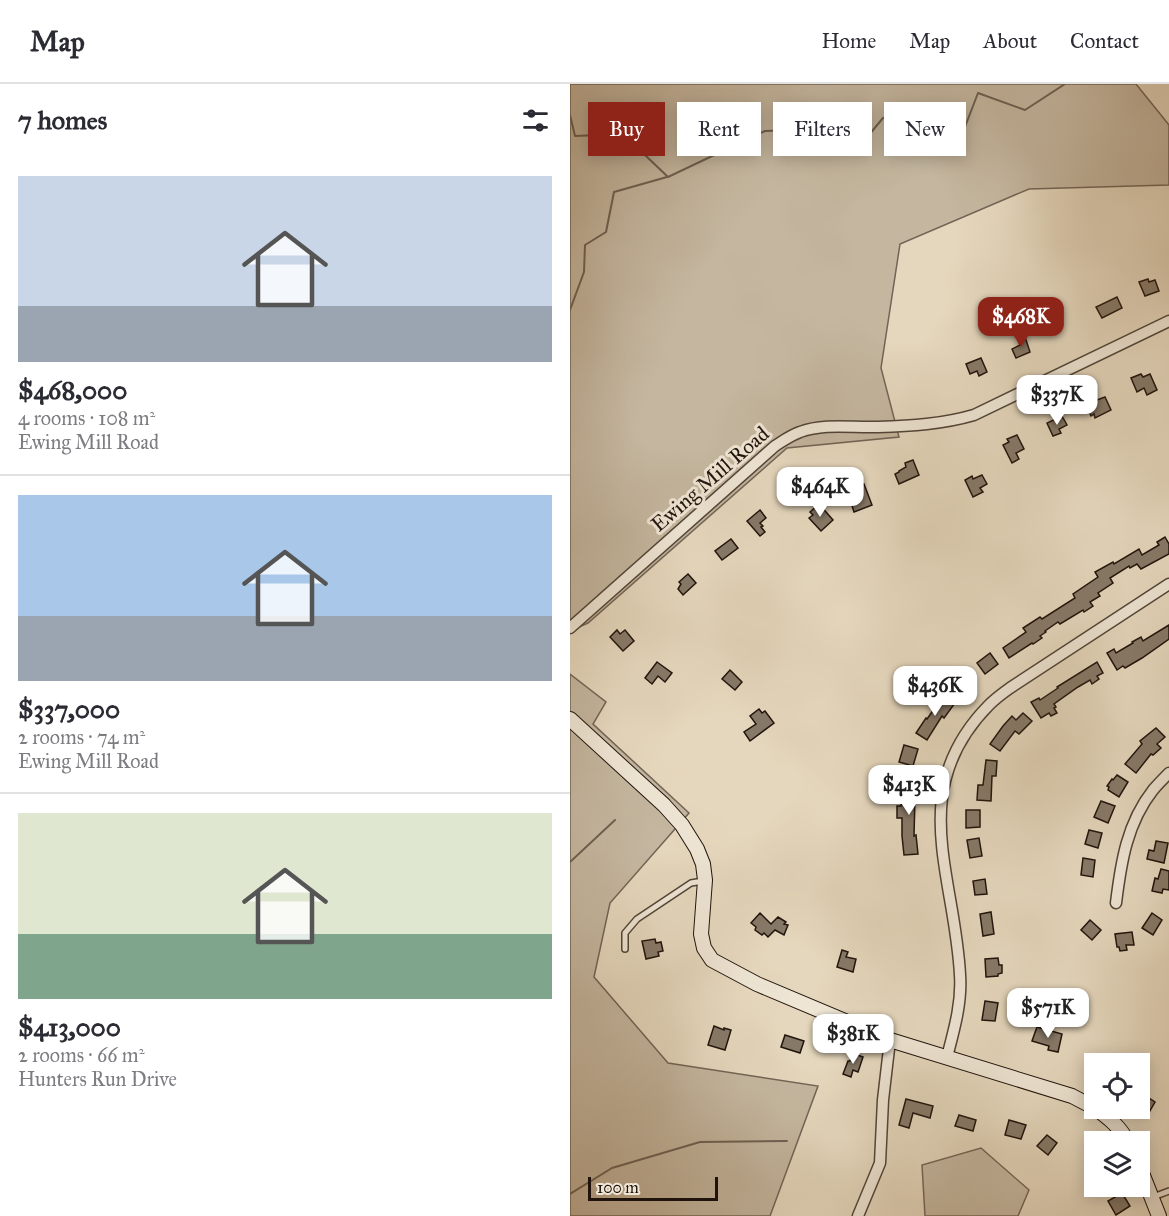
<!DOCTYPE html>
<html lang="en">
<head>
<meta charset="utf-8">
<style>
	body { margin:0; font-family:"IM FELL Great Primer",serif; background:#f7f7f7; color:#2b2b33; height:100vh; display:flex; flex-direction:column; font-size:22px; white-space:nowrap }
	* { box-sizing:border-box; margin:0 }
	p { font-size:20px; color:#7c7c81 }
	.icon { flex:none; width:33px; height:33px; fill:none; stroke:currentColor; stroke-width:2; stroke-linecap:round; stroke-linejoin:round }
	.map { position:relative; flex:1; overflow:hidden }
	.sheet { display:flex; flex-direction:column; background:#fff; width:570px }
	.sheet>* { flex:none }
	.hud { position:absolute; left:18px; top:18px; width:490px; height:54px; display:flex; gap:12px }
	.tools { position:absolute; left:514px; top:969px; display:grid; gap:12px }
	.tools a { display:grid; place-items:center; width:66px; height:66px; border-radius:0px; background:#fff; box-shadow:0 3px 15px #0003; font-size:30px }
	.scale { position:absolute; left:18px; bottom:15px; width:130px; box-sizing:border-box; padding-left:6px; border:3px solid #20130c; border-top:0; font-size:16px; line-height:21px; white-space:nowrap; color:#20130c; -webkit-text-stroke:4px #eee5d4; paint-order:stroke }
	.price { position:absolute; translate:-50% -51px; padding:0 14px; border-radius:12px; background:#fff; color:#222; font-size:20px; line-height:39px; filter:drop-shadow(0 2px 3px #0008) }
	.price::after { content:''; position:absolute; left:50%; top:36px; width:18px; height:14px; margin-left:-9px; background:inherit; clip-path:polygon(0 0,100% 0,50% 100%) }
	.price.active { background:#8f2418; color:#fff }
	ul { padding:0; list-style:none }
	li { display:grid; align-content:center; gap:12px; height:318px; padding:0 18px }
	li+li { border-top:2px solid #e1e1e2 }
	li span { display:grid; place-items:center; height:186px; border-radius:0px; color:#555 }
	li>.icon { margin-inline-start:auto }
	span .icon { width:108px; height:108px; fill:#fffc; stroke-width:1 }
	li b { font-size:26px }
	h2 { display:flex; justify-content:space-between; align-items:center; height:72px; padding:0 18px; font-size:26px }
	.tag { padding:0 21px; border-radius:0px; background:#fff; box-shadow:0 3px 15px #0003; font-size:21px; line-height:54px }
	.tag.active { background:#8f2418; color:#fff }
	header { display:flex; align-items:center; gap:36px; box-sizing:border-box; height:84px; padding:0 30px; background:#fff; border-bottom:2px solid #e1e1e2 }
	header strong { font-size:28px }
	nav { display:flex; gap:33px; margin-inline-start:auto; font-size:21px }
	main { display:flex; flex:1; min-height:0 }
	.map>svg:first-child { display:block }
	.green { fill:#c4b69f; stroke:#726456; stroke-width:1.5 }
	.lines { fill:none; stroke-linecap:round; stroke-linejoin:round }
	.stream { stroke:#6e6052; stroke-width:2 }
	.building { fill:#867968; stroke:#20130c; stroke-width:1.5 }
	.lane-casing { stroke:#514438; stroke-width:8 }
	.street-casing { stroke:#514438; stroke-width:13 }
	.secondary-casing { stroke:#20130c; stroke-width:16 }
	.lane { stroke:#eee5d4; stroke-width:5 }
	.street { stroke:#eee5d4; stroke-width:10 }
	.secondary { stroke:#eee5d4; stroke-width:14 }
	.labels { text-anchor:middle; stroke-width:6; stroke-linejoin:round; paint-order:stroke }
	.street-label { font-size:21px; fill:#20130c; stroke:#eee5d4 }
</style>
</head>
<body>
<header>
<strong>Map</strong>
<nav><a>Home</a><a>Map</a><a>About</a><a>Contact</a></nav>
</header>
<main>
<section class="sheet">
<h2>7 homes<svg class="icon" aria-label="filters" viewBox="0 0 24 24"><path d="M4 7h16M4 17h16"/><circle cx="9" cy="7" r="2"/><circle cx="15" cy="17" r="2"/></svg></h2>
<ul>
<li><span style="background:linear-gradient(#c9d6e8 70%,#9aa5b1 0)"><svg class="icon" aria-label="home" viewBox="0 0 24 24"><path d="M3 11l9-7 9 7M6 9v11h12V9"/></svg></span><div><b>$468,000</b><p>4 rooms · 108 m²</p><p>Ewing Mill Road</p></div></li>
<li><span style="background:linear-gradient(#a9c7e8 65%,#9aa5b1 0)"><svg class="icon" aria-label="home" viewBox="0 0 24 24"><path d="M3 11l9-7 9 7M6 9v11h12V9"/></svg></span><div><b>$337,000</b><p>2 rooms · 74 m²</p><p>Ewing Mill Road</p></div></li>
<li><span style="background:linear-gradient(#dfe7d0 65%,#7fa58c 0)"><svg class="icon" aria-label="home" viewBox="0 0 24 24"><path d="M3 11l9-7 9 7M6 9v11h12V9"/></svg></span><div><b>$413,000</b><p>2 rooms · 66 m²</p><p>Hunters Run Drive</p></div></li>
</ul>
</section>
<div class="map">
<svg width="599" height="1132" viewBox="0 0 599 1132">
	<rect width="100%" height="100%" fill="#e5d7bd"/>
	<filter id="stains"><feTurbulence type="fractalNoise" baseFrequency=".00333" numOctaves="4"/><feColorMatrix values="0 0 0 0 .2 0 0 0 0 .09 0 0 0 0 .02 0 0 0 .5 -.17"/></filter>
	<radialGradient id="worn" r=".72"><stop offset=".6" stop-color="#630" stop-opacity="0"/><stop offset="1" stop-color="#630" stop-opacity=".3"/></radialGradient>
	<g class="green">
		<path d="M0,0H566L599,41V101L459,105L330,160L311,284L329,353L217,364L18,539L0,547Z"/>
		<path d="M0,590L36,618L23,640L119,729L40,819L24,893L98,979L248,1002L200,1132H0Z"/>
		<path d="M411,1064L459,1106L448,1132H355L352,1081Z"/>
	</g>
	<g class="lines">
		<g class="stream">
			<path d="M0,31L5,52L53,50L98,93L195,47L260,45L293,58L313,34L354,29L393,48L408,9L455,26L495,0"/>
			<path d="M0,226L14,188L15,161L36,148L44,108L97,93"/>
			<path d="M0,778L45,736"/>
			<path d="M0,1110L42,1084L130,1058L217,1057"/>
		</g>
	</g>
	<g class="building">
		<path d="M578,195L579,198L585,196L589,207L575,212L569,198Z"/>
		<path d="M547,213L552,224L532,234L526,223Z"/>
		<path d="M455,253L460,268L446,274L442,265L450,261L448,256Z"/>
		<path d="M411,274L417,288L409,292L407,287L400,290L396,280Z"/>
		<path d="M571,290L573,293L580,290L587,306L577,311L574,304L567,308L561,294Z"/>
		<path d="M535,313L541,326L525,334L524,330L521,332L517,323L520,321L519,319Z"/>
		<path d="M492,332L497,341L489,345L491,349L483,352L477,339Z"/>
		<path d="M447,351L454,365L446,369L449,375L442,379L433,361L439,358L437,355Z"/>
		<path d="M343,376L349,391L329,400L325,390L329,388V387L336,383L335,379Z"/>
		<path d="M412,391L417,400L410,404L413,408L403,413L395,396L402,392L403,395Z"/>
		<path d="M294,400L302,421L284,428L277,406Z"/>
		<path d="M249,420L263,436L251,447L239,434L243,431L240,428Z"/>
		<path d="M190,426L196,434L190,439L193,442L191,443L195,448L190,452L177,437Z"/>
		<path d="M595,453L599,460V470L571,485L567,480L560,484L559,482L540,494L543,499L528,509L530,512L520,518L523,522L514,528L513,526L490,540L488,538L475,547L476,548L470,552L472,554L463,560L462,559L439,574L433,564L456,548L453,544L470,533L472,535L505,514L503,510L528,493L525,488L543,478L544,480L569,465L572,471L589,461L587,458Z"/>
		<path d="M161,455L168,464L152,476L145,467Z"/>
		<path d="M118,490L126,499L113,511L108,505L111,500L109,498Z"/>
		<path d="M599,541V555L572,574L555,584L553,582L547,586L537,569L544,565L546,569L563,559L562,558L571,553L573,557Z"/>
		<path d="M47,546L50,550L55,546L64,557L53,567L40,553Z"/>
		<path d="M420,569L428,580L415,590L407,579Z"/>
		<path d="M87,578L102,589L95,598L88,592L82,600L75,594Z"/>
		<path d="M527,578L533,589L527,592L529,595L522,600L520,596L508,603L484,620L486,623L484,624L487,629L481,632L479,629L471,634L461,618L469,614L470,616L488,604L487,603Z"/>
		<path d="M160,586L172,598L165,606L152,595Z"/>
		<path d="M395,589L405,598L393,610L384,601Z"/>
		<path d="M374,611L385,619L374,634L372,632L357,656L346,649L356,634L357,635Z"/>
		<path d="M189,625L192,629L195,627L204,639L180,657L174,648L186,640L180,632Z"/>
		<path d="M453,629L462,637L449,650L445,647L430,667L420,660L433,642L442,632L446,636Z"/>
		<path d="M586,644L595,653L587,660L591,664L583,671L581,670L566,689L555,680L572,660L570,657Z"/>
		<path d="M334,661L348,665L343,682L329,678Z"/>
		<path d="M416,676L427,677L426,692H422L421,717L407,716L408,701H413Z"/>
		<path d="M547,691L558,698L549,713L538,706L539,703L537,702L542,695L543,696Z"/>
		<path d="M335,693L348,695L346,713H345L344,752L346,751L348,770L334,771L332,752V734H327V722H331Z"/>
		<path d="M531,717L545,722L538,739L524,733Z"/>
		<path d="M396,726H410V743L396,744Z"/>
		<path d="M519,746L532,749L528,764L515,760Z"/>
		<path d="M409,754L412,772L400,774L397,756Z"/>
		<path d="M586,757L598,759L594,779L577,775L579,766L584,767Z"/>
		<path d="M513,774L525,776L523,793L511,791Z"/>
		<path d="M591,785L599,787V806L593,805L592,809L582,807L585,794L588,795Z"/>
		<path d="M415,795L417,810L405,811L403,797Z"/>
		<path d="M421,828L424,850L413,852L410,830Z"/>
		<path d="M190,829L201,840L208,833L216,838L214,840L218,841L214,851L205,846L198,853L194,849L192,851L185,846L186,843L181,839Z"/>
		<path d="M582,829L592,836L583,851L572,844Z"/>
		<path d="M520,836L531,846L522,856L511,846Z"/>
		<path d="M562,848L564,861H556L557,866L550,867L549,863H547L545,850Z"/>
		<path d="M85,855L86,859L91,858L93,867L88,868L89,872L76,875L72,857Z"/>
		<path d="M272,866L278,868L276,873L286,875L283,888L267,883Z"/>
		<path d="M428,874L429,881H432V889L428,890V892L416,893L415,875Z"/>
		<path d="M415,917L428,919L425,937L412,936Z"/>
		<path d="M144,942L154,946V944L161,946L155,966L138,961Z"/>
		<path d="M467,943L492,950L488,968L478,966L479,962L462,957Z"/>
		<path d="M215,951L234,957L230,969L211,963Z"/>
		<path d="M282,969L293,973L288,988L283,986L281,993L273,990L278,977H280Z"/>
		<path d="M570,1008L585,1018L577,1032L570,1028Z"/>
		<path d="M336,1015L363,1022L360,1034L343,1029L339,1044L329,1041Z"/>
		<path d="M389,1031L406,1036L403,1047L385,1042Z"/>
		<path d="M439,1036L456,1041L451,1055L435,1051Z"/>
		<path d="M477,1051L487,1059L478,1071L467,1062Z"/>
		<path d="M552,1109L560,1122L546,1131L538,1117Z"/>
	</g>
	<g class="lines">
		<g class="lane-casing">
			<g id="lane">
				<path d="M55,865V849L67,835L121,799L133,797"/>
				<path d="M583,1113L599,1107"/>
			</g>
		</g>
		<g class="street-casing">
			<g id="street">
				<path d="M0,544L205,362C213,357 221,351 230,348C255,339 282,344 308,343C341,342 373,340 404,331L599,237"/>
				<path d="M546,819C551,778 557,739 583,706C588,700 594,694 599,689"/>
				<path d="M377,973C384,946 392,919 390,891C385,791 335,706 419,621C425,615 433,609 440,604L599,500"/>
				<path d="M288,1132L310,1079L313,1016L320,956"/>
			</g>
		</g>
		<g class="secondary-casing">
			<g id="secondary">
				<path d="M0,635L94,721L112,741L127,765L133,780L135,796L131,850L134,864L142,876L187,900L320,956L502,1012L525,1024"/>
				<path d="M525,1024C539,1034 550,1043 558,1058"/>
				<path d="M570,1084L589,1132"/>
			</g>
		</g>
		<use href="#lane" class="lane"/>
		<use href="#street" class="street"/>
		<use href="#secondary" class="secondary"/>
	</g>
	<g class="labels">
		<g class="street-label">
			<text transform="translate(140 395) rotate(-41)" y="7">Ewing Mill Road</text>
		</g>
	</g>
	<rect width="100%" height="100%" filter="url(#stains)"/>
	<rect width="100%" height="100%" fill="url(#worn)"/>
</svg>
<div class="tools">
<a><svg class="icon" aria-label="locate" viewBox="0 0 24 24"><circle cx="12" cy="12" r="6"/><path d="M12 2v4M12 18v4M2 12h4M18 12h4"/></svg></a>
<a><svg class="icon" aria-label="layers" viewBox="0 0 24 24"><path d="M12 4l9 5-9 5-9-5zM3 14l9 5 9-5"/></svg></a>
</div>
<div class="scale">100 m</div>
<b class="price active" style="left:451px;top:264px">$468K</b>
<b class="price" style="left:487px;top:342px">$337K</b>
<b class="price" style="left:250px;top:434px">$464K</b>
<b class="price" style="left:365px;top:633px">$436K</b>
<b class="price" style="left:339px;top:732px">$413K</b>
<b class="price" style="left:478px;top:955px">$571K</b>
<b class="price" style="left:283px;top:981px">$381K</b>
<div class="hud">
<a class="tag active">Buy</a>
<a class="tag">Rent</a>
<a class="tag">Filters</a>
<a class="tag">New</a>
</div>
</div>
</main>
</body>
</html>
